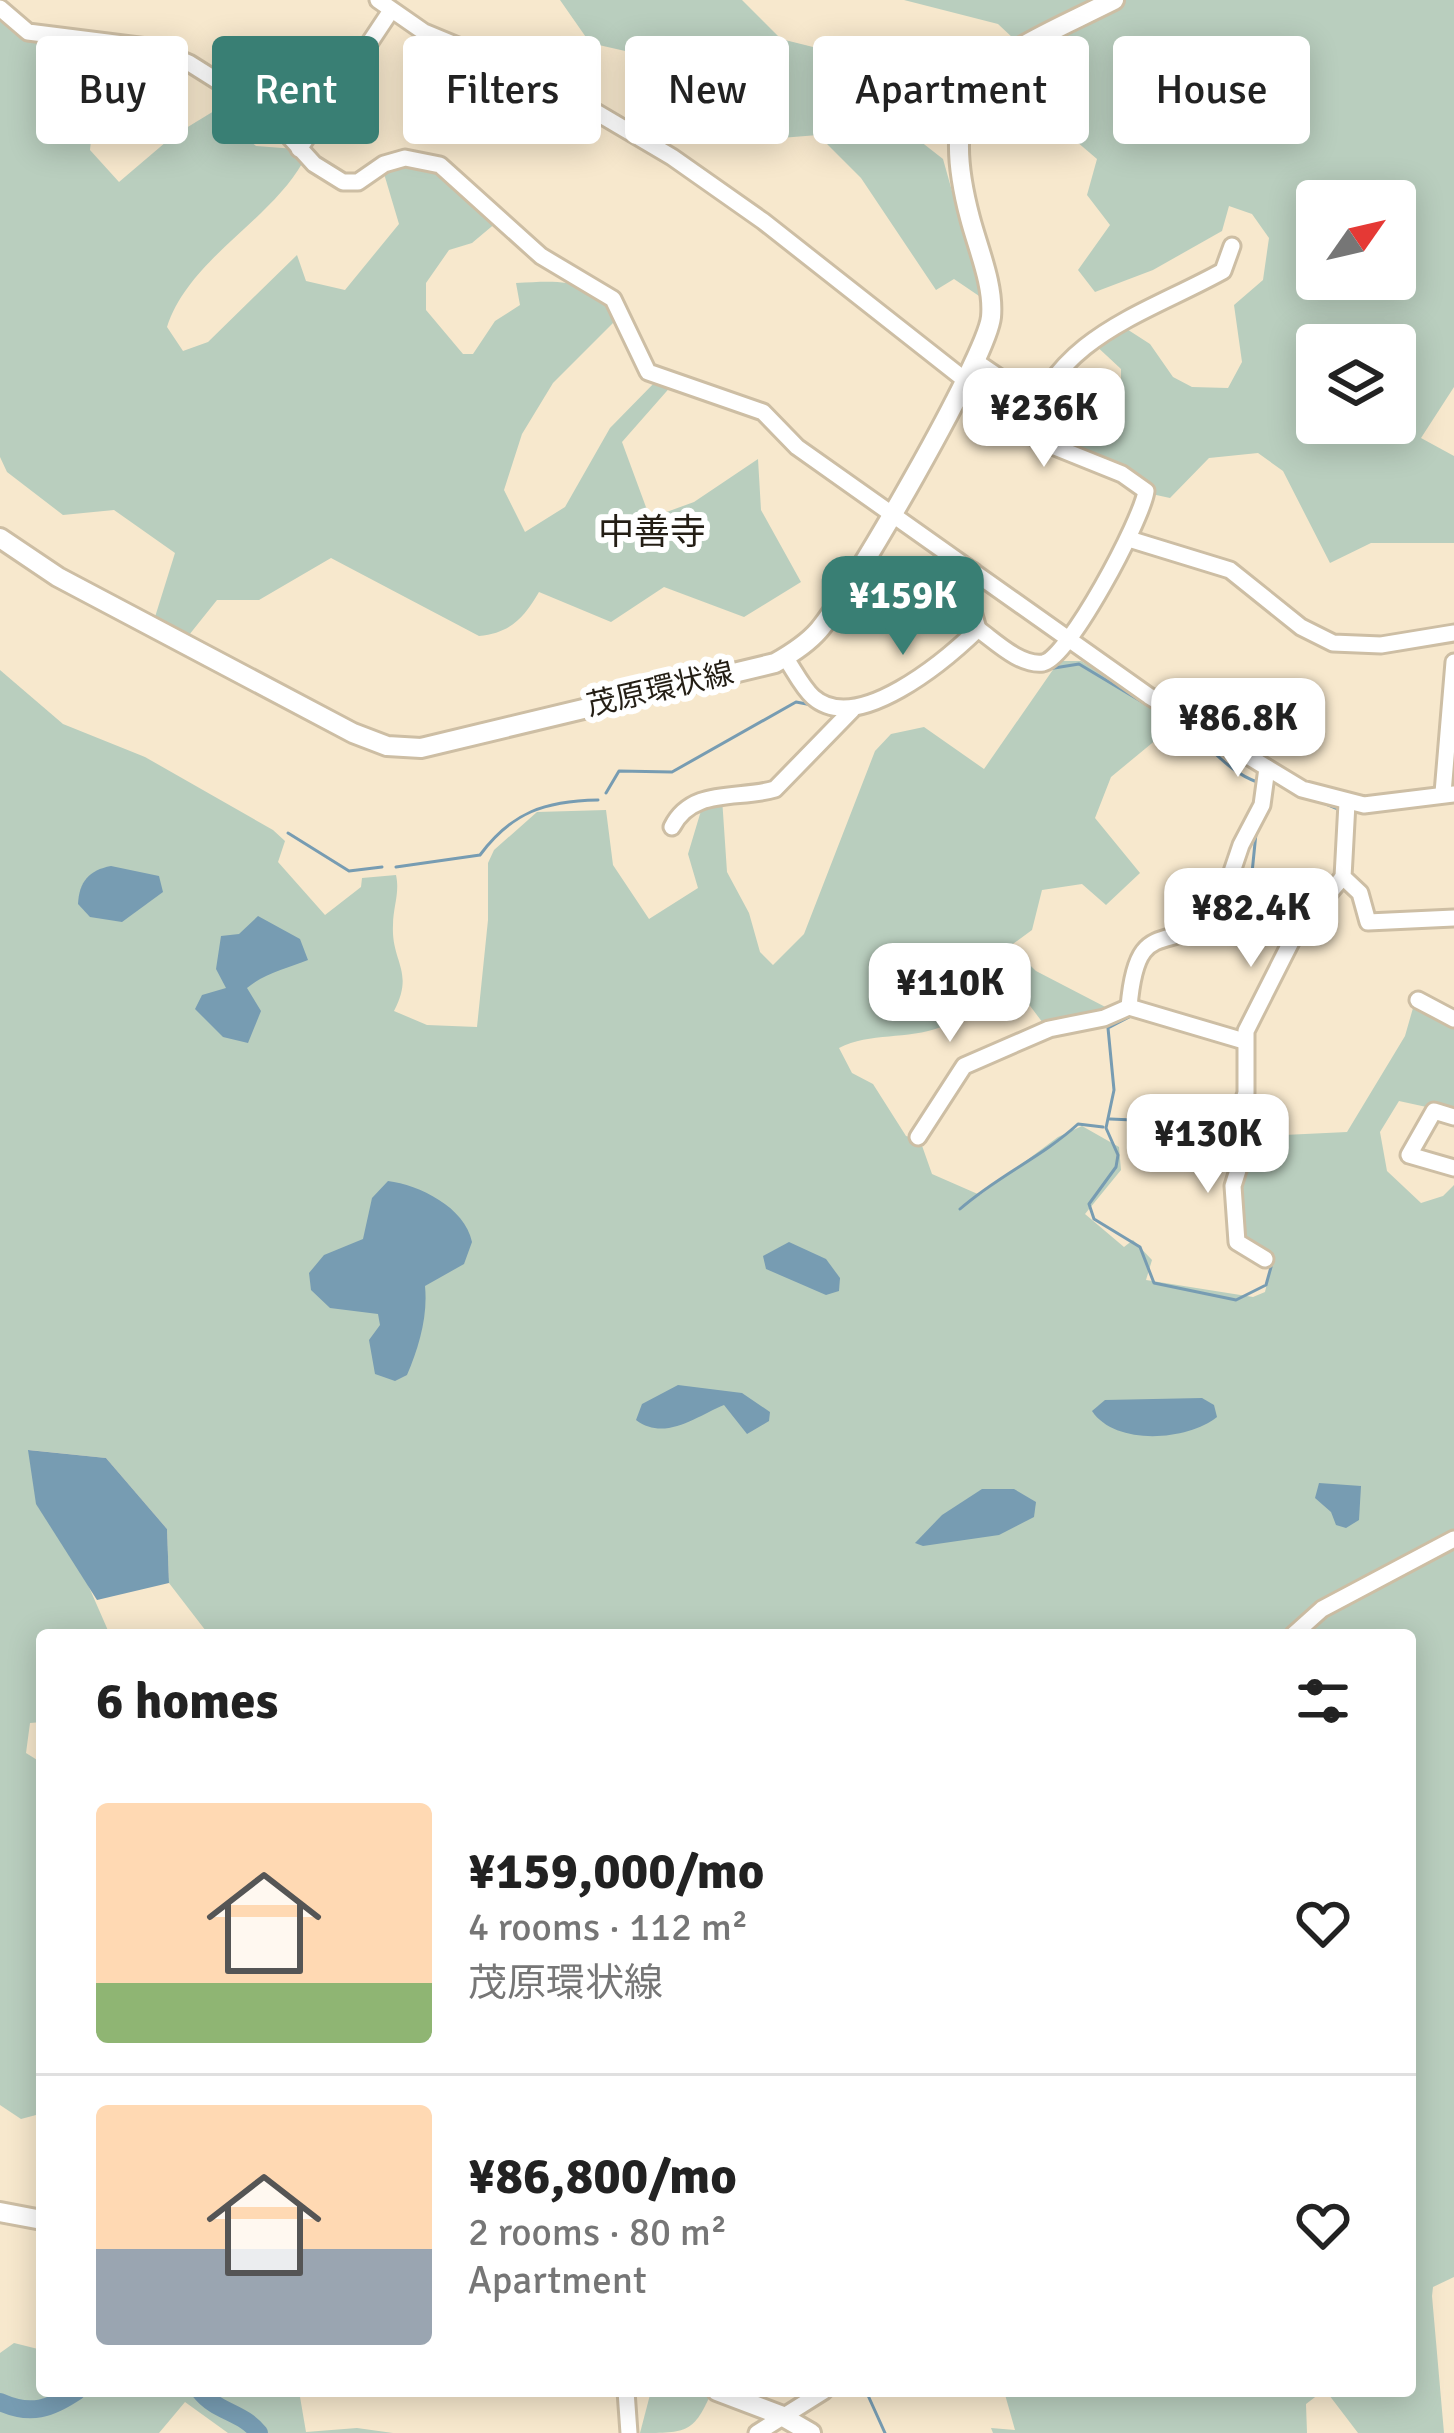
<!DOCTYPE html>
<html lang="en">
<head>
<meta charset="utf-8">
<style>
	body { margin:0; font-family:Signika,"Noto Sans JP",sans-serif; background:#f2f2f2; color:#222; height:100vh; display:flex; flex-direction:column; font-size:45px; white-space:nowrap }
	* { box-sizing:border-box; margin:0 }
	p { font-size:39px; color:#767676 }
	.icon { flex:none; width:66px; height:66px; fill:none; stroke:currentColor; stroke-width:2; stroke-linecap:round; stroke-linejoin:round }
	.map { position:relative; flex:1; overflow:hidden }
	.sheet { position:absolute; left:36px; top:1629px; width:1380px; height:768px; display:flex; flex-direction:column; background:#fff; border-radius:12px; box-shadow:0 6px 30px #0003 }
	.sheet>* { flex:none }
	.guide { position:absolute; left:36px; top:36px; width:1383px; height:108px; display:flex; gap:24px }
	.needle { width:78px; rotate:56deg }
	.buttons { position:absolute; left:1296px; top:180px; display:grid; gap:24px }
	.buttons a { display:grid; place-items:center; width:120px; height:120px; border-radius:12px; background:#fff; box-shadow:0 6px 30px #0003; font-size:60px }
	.price { position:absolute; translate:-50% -102px; padding:0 27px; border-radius:24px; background:#fff; color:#222; font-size:39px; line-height:78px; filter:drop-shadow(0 3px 6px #0008) }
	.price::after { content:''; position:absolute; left:50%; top:72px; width:36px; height:27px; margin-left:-18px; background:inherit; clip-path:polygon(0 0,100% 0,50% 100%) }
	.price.active { background:#397f74; color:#fff }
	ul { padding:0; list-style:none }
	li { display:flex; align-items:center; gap:36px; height:300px; padding:0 60px }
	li+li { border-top:3px solid #e0e0e0 }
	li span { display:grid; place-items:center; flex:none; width:336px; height:240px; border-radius:12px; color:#555 }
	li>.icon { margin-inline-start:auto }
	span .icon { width:144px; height:144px; fill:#fffc; stroke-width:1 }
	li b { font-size:51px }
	h2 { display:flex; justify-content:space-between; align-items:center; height:144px; padding:0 60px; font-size:51px }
	.tag { padding:0 42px; border-radius:12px; background:#fff; box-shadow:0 6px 30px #0003; font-size:42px; line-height:108px }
	.tag.active { background:#397f74; color:#fff }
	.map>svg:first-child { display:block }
	.green { fill:#b9cebe; fill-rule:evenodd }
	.water { fill:#779cb2 }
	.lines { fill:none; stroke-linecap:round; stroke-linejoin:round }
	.stream { stroke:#779cb2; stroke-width:3 }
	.river { stroke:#779cb2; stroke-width:18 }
	.minor-casing { stroke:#cdbea4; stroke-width:21 }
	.major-casing { stroke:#cdbea4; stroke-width:24 }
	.minor { stroke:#fff; stroke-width:15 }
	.major { stroke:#fff; stroke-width:18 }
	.labels { text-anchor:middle; stroke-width:12; stroke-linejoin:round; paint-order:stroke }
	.street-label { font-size:30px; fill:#241e15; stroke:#fff }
	.quarter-label { font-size:36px; fill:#241e15; stroke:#fff }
</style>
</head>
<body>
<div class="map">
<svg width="1454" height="2433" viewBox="0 0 1454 2433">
	<rect width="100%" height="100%" fill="#f7e8cd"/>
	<g class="green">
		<path d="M560,0H742L781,39L845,55L920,141L943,159L982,298L954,279L936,290L861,178L818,135L755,140L732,87L713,71L590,43Z"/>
		<path d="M904,0H1454V387L1421,438L1454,456V543H1371L1330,563L1283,471L1258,453L1209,458L1170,498L1147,493L1071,448L1082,431L1121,411V369L1092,342L1119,324L1150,344L1173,377L1192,387L1228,388L1242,362L1234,305L1263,280L1269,238L1252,214L1229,206L1222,231L1153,270L1095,292L1078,270L1110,225L1087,195L1097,159L1049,118L1011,65L1032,56L998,24ZM1317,201H1395V279H1317ZM1317,345H1395V423H1317Z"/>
		<path d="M0,13L24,33L101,42L90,150L119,182L173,136L214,111L256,146L296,149L303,162C269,222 189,259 167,327L183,351L208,342L297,255L306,281L345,290L399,224L382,167C439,152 460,187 497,222L472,243L449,250L426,283V310L463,354H473L495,321L520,305L516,283C566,280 583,279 621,315L553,383L522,434L504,490L525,532L565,507L610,428L658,379L673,384L622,442L650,518L694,502L758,459L761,510L801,582L744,617L664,587L611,622L539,592C524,618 510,633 479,636L331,558L259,600H217L189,635L155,617L175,553L114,510L63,515L7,472L0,457Z"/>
		<path d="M1059,661H1081L1180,720L1111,777L1095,818L1140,873L1106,905L1082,884L1042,890L1032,930L1010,946L1036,971L1115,1012L1046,1027L1015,986C985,991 968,1016 941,1027C907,1040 870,1032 839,1048L852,1073L873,1084L906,1136L920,1140L932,1174L980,1195L1058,1137L1082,1126L1119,1147L1121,1170L1085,1214L1124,1247L1133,1240L1152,1260L1146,1280L1253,1297L1265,1292L1272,1262L1238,1240L1239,1124L1284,1135L1347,1132L1405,1036L1415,1001L1454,1022V1113L1399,1101L1380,1132L1387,1171L1421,1203L1443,1196L1454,1185V2277L1433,2287L1432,2296L1444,2433H1358L1326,2391H1410V1635H209L169,1583L167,1529L106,1458L29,1450L110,1635H42V1722L30,1723L26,1753L42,1763V2099L36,2115L21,2119L0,2105V670L63,724L145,757L273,830L285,841L278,862L325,915L361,887L362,878L396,875C400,893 393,907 393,925C391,962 415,971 394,1011L427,1025L477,1027L488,920V863L494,850L537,812L606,810L613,865L649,919L698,888L688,854L703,804L722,798L727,872L749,913L760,952L773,965L804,934L875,751L891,734L924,727L984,769Z"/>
		<path d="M14,2343L42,2350V2391H299L306,2432L357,2428L393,2433H228L185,2402L159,2433H0V2353Z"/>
		<path d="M651,2391H712C694,2433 687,2433 640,2433Z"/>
		<path d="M1004,2391H1323L1306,2404L1307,2433H993L991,2428L1015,2430Z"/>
	</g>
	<g class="water">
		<path d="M111,866L159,876L163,892L122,922L90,917L78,904C79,882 89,870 111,866Z"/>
		<path d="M258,916L300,939L308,960C288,968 263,974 247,988L261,1011L248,1043L223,1037L195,1009L202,995L226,988L216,969L221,936L239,934Z"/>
		<path d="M388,1181C419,1185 465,1207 472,1242L464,1264L425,1286C428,1316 419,1347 407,1375L395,1381L375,1374L369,1340L380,1325L378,1314L330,1308L311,1290L309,1273L324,1255L363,1239L372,1198Z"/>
		<path d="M789,1242L826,1259L840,1278L839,1291L826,1295L766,1269L763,1256Z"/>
		<path d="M678,1385L742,1393L770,1412L769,1421L747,1434L724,1405C697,1416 665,1442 636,1420L642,1404Z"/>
		<path d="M1202,1398L1214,1405L1217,1417C1187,1441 1115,1446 1092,1411L1105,1400Z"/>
		<path d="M28,1450L106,1458L167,1529L169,1583L97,1600L36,1504Z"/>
		<path d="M1319,1483L1361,1486L1359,1520L1346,1528L1336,1525L1331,1512L1315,1498Z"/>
		<path d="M982,1489H1014L1036,1502L1034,1517L999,1535L923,1546L915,1543L942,1515Z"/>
	</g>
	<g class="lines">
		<g class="stream">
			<path d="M1077,447L1091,454"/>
			<path d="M1245,572L1270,593"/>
			<path d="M1048,669L1079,664L1174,721"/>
			<path d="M1183,727C1210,744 1226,771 1257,782"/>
			<path d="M606,793L619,771L672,772L796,702L812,705"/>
			<path d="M1319,801L1338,809"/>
			<path d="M288,833L349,871L382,867"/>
			<path d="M396,867L480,855C512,812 545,801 598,800"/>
			<path d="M1224,916L1252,873L1256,833"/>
			<path d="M1131,1016L1108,1028L1114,1090L1106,1128L1118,1155L1116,1167L1089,1204L1094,1219L1140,1247L1154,1283L1236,1300L1266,1285L1271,1267"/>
			<path d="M1110,1119L1226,1124"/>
			<path d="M960,1209C997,1176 1042,1157 1078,1124L1103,1127"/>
			<path d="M866,2391L885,2433"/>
		</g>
		<g class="river">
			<path d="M200,2391C216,2412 243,2412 259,2433"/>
			<path d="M0,2402C31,2416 50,2409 77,2391"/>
		</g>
		<g class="minor-casing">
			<g id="minor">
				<path d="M378,0L424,32L545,82L672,157L763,221L965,380"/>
				<path d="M0,8L28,32L155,48L189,63L267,112L314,164L343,182H358L384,164L405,158L440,165L541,256L613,299L648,372L763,412L797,447L1149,696L1302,789L1364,805L1454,794"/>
				<path d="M299,149L390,12"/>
				<path d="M975,361L1037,403"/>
				<path d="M957,395L1045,443L1122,474L1146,491C1142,520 1068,659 1043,663C1020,666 995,641 978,629"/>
				<path d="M1026,433C1056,336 1143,315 1223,271L1232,246"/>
				<path d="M1129,539L1230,570L1301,627L1333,643L1381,645L1454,633"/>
				<path d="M785,657C794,670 802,687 813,697C857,736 946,660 978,629L966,587L973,571"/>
				<path d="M1443,793L1454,662"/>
				<path d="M1347,803L1343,877L1360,893L1368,922L1454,918"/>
				<path d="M672,827C692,787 739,800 775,789L852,710"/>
				<path d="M1418,1000L1454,1019"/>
				<path d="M1129,1007C1137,912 1168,957 1218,913L1241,845L1262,805L1267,768"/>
				<path d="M1454,1117L1434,1111L1409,1155L1454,1168"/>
				<path d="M918,1137L964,1066L1049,1029L1104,1018L1129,1007L1244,1041"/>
				<path d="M1265,1259L1237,1242L1233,1186L1239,1167L1231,1136L1246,1093V1031L1296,932L1343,877"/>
				<path d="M1293,1635L1322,1609L1454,1539"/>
				<path d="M626,2391L629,2433"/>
				<path d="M757,2433L824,2391"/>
			</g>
		</g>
		<g class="major-casing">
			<g id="major">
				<path d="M0,538L58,577L353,733L387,746L421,748L775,663C791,654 807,644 819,630C850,594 987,357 991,317C994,285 978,249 970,218C931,71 999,58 1114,0"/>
				<path d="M0,2212L42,2220"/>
				<path d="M717,2391L780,2415L811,2433"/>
			</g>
		</g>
		<use href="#minor" class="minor"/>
		<use href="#major" class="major"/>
	</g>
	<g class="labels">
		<g class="street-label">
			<text transform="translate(660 689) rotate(-13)" y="10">茂原環状線</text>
		</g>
		<g class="quarter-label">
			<text x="652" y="544">中善寺</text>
		</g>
	</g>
</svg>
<div class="buttons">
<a><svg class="needle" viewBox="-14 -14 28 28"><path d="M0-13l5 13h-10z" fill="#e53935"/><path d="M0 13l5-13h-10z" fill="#767676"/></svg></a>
<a><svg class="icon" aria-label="layers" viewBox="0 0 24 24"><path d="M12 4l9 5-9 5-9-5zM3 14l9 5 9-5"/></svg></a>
</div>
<b class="price" style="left:1044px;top:470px">¥236K</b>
<b class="price active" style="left:903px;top:658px">¥159K</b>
<b class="price" style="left:1238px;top:780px">¥86.8K</b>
<b class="price" style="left:1251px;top:970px">¥82.4K</b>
<b class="price" style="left:950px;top:1045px">¥110K</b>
<b class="price" style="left:1208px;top:1196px">¥130K</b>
<div class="guide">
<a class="tag">Buy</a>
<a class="tag active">Rent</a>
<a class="tag">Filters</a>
<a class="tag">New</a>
<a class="tag">Apartment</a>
<a class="tag">House</a>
</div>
<section class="sheet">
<h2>6 homes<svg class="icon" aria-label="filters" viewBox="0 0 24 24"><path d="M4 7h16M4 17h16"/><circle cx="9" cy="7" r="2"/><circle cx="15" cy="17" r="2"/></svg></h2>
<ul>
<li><span style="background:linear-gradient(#ffd9b3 75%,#8fb573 0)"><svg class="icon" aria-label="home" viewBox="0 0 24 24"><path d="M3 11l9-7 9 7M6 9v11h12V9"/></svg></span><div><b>¥159,000/mo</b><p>4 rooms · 112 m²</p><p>茂原環状線</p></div><svg class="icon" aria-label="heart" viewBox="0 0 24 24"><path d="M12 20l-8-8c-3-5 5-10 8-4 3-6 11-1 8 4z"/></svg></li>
<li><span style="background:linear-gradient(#ffd9b3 60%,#9aa5b1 0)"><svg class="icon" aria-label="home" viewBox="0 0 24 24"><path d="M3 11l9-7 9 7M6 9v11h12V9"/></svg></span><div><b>¥86,800/mo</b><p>2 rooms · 80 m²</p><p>Apartment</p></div><svg class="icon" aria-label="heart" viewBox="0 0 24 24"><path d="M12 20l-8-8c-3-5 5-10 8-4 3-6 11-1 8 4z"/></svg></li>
</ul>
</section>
</div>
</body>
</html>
